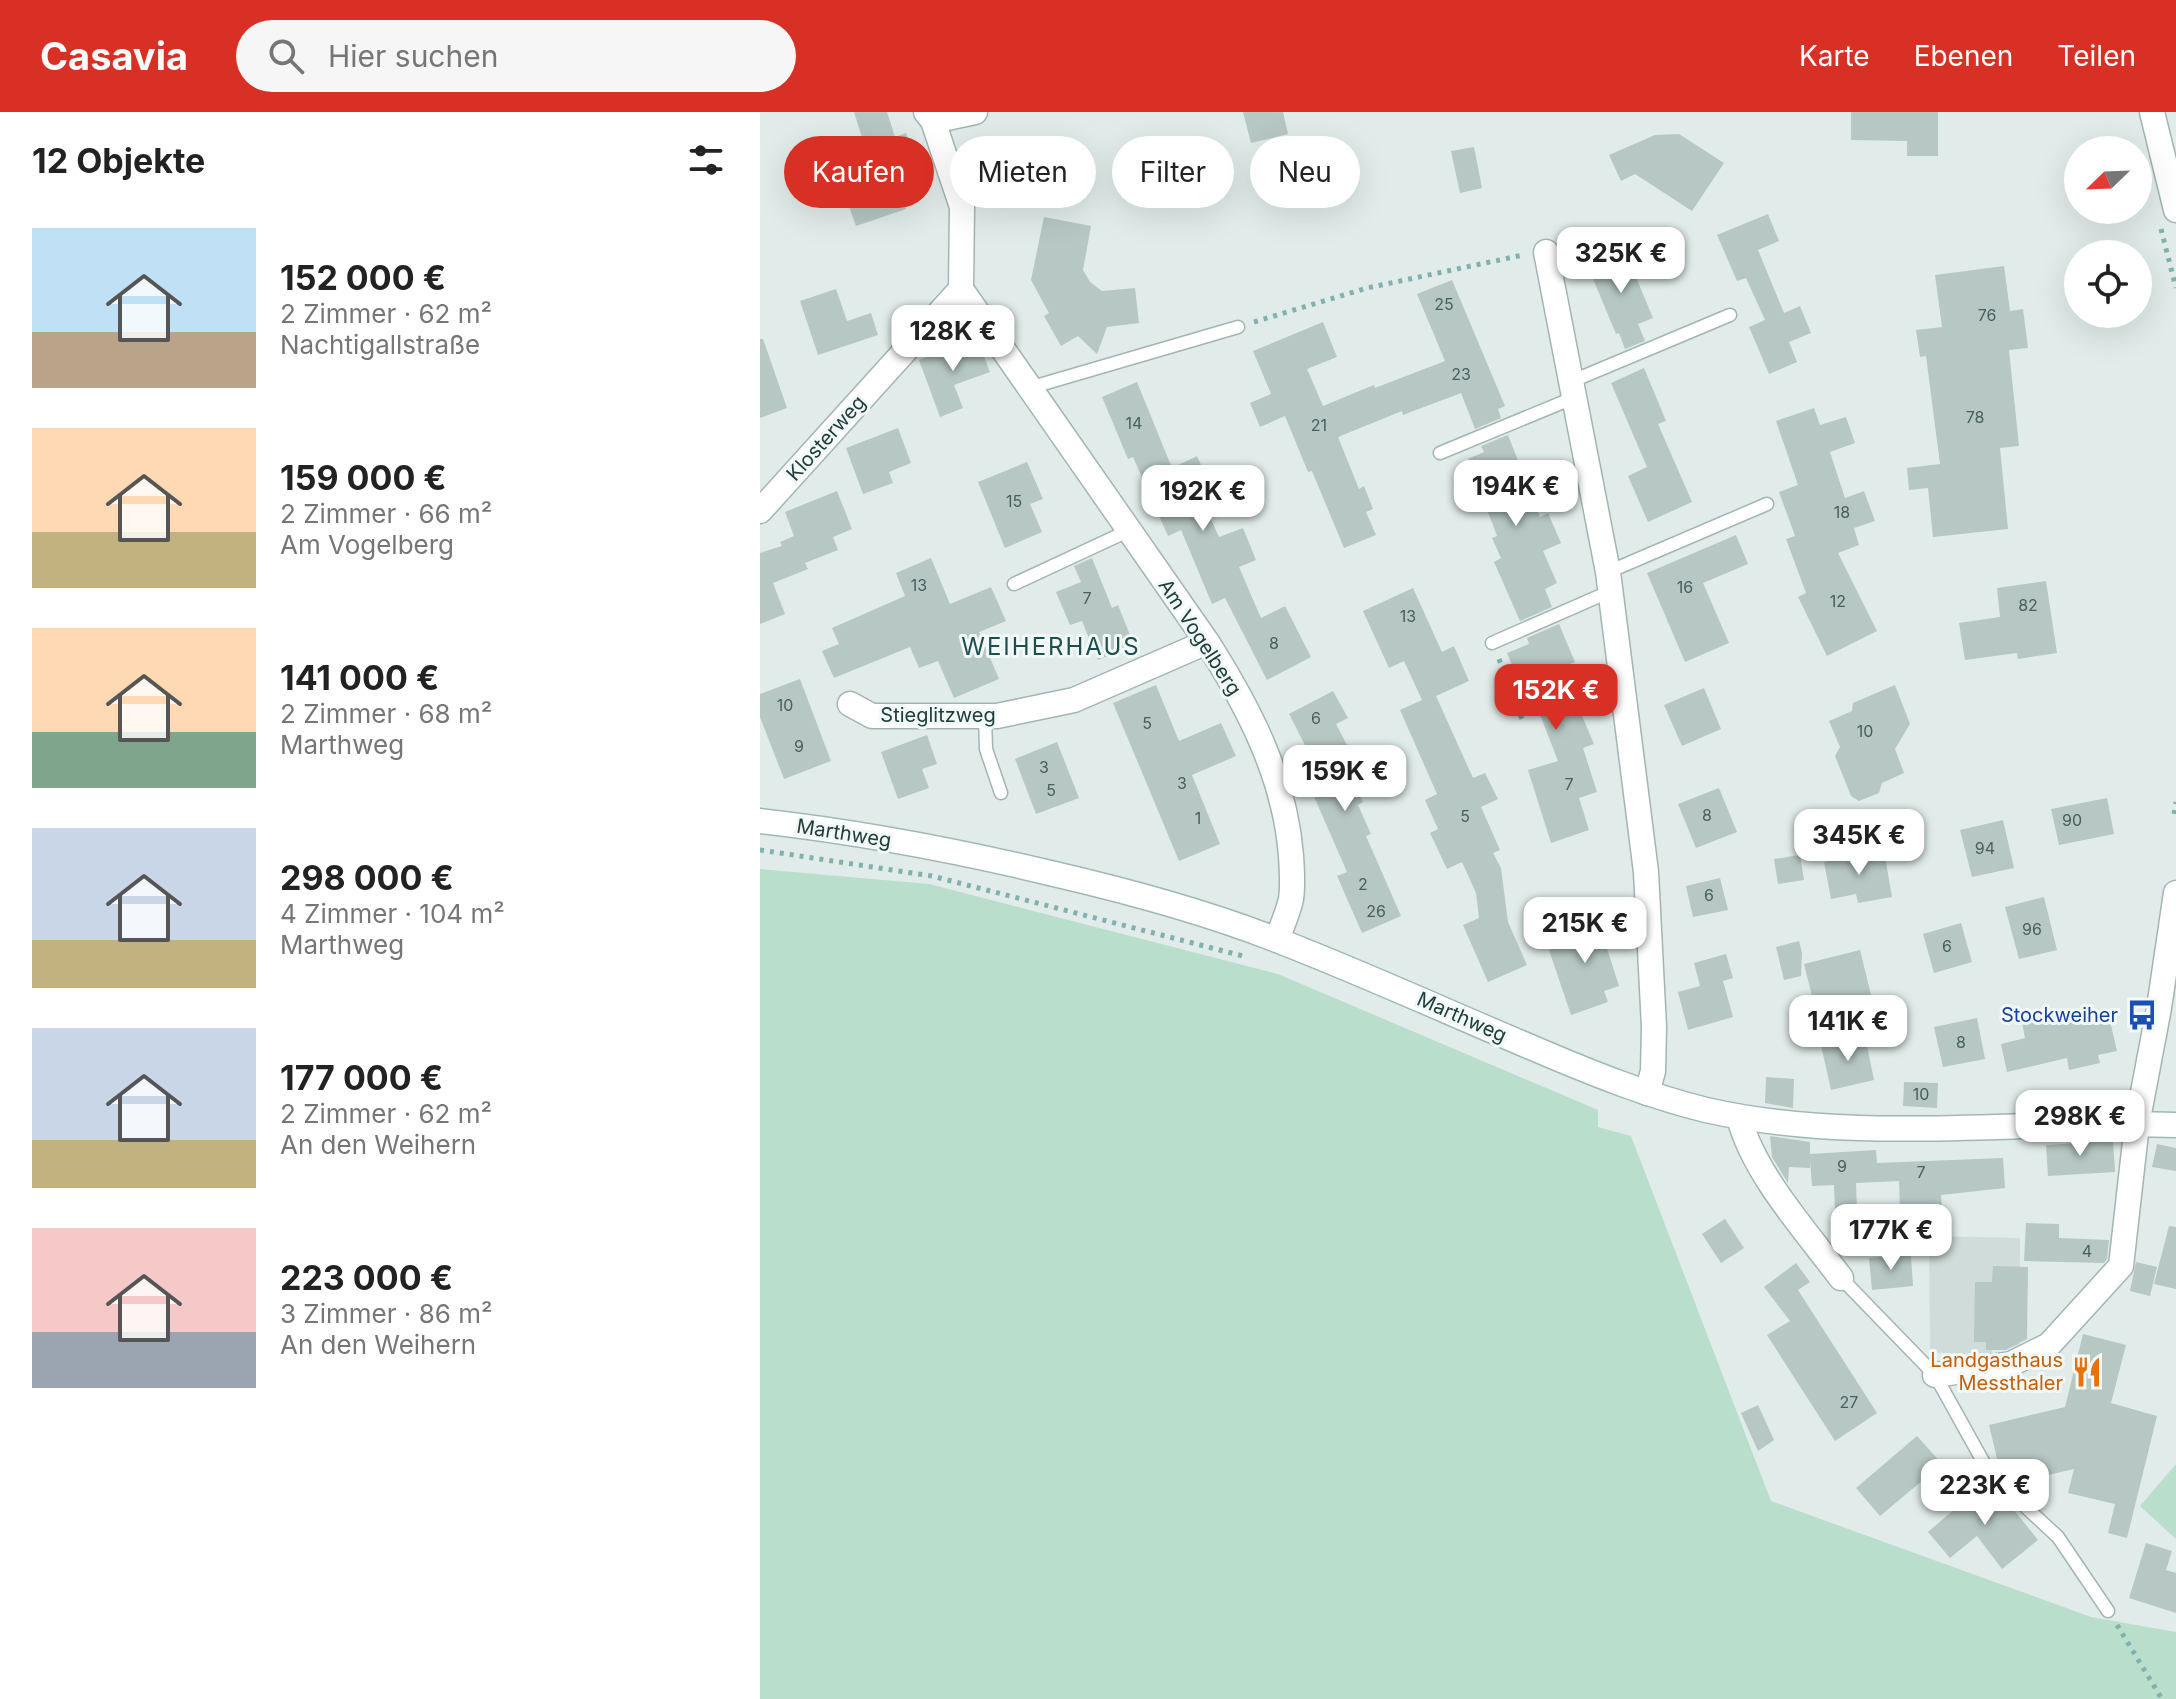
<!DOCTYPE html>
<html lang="de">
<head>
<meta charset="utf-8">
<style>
	body { margin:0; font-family:Inter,sans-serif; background:#f6f6f6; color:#222; height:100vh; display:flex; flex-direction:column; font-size:30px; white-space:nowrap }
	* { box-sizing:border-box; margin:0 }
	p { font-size:26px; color:#767676 }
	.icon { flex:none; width:44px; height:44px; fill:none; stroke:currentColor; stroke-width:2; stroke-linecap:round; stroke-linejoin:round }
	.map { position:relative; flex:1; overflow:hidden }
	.details { display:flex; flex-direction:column; background:#fff; width:760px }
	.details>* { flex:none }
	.guide { position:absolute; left:24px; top:24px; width:760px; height:72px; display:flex; gap:16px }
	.needle { width:52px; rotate:247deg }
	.controls { position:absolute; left:1304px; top:24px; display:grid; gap:16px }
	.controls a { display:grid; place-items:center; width:88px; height:88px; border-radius:50%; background:#fff; box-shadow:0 8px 32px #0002; font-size:40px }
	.price { position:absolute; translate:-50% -68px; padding:0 18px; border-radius:16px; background:#fff; color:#222; font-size:26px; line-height:52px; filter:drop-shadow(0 2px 4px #0008) }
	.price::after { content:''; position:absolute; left:50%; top:48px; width:24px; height:18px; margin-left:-12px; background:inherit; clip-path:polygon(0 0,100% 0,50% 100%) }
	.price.current { background:#d93025; color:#fff }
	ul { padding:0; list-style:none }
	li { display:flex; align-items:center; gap:24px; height:200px; padding:0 32px }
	li span { display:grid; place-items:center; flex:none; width:224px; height:160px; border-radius:0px; color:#555 }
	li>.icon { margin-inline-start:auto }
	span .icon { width:96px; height:96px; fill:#fffc; stroke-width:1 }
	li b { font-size:34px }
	h2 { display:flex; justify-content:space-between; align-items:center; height:96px; padding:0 32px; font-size:34px }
	.chip { padding:0 28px; border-radius:36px; background:#fff; box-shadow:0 8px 32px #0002; font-size:28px; line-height:72px }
	.chip.current { background:#d93025; color:#fff }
	header { display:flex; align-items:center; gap:48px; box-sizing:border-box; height:112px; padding:0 40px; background:#d93025; color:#fff }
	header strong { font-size:38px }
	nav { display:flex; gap:44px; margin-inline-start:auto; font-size:28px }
	.search { width:560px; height:72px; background:#f6f6f6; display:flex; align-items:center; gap:20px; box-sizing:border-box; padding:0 28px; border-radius:44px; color:#767676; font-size:30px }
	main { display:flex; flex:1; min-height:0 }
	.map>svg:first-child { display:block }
	.built { fill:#cfdcd9 }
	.green { fill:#b9decc }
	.building { fill:#b6c7c4 }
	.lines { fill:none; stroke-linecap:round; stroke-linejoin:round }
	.service-casing { stroke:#a3b4b3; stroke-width:15 }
	.minor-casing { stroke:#a3b4b3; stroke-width:27 }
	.tertiary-casing { stroke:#a3b4b3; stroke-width:27 }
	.secondary-casing { stroke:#9fb8b5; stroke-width:27 }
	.path { stroke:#80b1ae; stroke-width:5; stroke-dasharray:4 6; stroke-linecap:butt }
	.service { stroke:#fff; stroke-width:12 }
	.minor { stroke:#fff; stroke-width:24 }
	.tertiary { stroke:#fff; stroke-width:24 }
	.secondary { stroke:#fff; stroke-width:24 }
	.labels { text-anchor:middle; stroke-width:6; stroke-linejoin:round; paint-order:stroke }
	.number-label { font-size:16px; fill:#46605f }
	.street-label { font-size:20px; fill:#203d3d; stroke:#f1f8f7 }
	.transit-label { font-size:20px; fill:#164399; stroke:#f1f8f7; text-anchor:end }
	.food-label { font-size:20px; fill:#c56008; stroke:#f1f8f7; text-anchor:end }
	.quarter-label { font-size:24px; letter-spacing:2px; fill:#1c5050; stroke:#f1f8f7 }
</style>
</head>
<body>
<header>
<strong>Casavia</strong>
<div class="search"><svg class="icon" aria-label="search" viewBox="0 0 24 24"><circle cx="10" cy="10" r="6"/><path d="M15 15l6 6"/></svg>Hier suchen</div>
<nav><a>Karte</a><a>Ebenen</a><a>Teilen</a></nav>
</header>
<main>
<section class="details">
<h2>12 Objekte<svg class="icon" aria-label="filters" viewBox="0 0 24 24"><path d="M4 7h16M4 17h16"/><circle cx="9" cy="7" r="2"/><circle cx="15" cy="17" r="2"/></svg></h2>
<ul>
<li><span style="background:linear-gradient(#bfe0f5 65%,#b9a48a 0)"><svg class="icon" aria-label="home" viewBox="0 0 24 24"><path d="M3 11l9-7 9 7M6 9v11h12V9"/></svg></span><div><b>152 000 €</b><p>2 Zimmer · 62 m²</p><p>Nachtigallstraße</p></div></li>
<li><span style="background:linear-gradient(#ffd9b3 65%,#c2b280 0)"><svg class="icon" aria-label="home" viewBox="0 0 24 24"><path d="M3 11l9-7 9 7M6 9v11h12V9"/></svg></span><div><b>159 000 €</b><p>2 Zimmer · 66 m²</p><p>Am Vogelberg</p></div></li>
<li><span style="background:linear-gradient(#ffd9b3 65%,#7fa58c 0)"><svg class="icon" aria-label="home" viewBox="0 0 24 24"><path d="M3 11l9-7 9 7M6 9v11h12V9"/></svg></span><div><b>141 000 €</b><p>2 Zimmer · 68 m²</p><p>Marthweg</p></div></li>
<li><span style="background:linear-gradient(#c9d6e8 70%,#c2b280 0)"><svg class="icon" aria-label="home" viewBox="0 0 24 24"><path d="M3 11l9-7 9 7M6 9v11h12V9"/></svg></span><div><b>298 000 €</b><p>4 Zimmer · 104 m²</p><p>Marthweg</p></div></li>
<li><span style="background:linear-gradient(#c9d6e8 70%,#c2b280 0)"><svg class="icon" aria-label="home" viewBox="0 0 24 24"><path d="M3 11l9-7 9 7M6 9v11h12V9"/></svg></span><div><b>177 000 €</b><p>2 Zimmer · 62 m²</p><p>An den Weihern</p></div></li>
<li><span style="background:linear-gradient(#f6c9c9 65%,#9aa5b1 0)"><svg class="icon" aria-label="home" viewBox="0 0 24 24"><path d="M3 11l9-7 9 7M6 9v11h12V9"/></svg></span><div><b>223 000 €</b><p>3 Zimmer · 86 m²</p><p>An den Weihern</p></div></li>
</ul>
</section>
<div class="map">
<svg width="1416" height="1587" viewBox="0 0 1416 1587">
	<rect width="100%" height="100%" fill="#e1ecea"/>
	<path class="built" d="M1169,1124L1260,1126L1259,1234L1232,1238V1245L1170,1240Z"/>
	<g class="green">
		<path d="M0,757L169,772L518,862L838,998V1015L871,1024L1011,1389L1331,1505L1416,1520V1587H0Z"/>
		<path d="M1416,1352V1427L1380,1394Z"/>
	</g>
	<g class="building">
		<path d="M94,0H127L135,25L146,21L160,59L135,68L146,97L96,114L72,47L105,35Z"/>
		<path d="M483,0H523L528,22L491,31Z"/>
		<path d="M1091,0H1178V44H1147V29L1091,28Z"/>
		<path d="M919,22L964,51L932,99L875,62L861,69L849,43L895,23Z"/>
		<path d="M714,35L722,76L700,81L691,39Z"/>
		<path d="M1008,102L1019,129L998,138L1024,201L1040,194L1051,221L1029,230L1037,250L1009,262L989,215L1005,208L986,166L977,169L957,123Z"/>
		<path d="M284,105L331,114L323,158L330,170L342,179L375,176L379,211L347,215L337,242L318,224L301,234L284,204L289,201L271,168Z"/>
		<path d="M863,134L893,206L878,212L885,229L865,237L859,221L856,222L826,150Z"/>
		<path d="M1244,154L1250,199L1263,197L1268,236L1249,238L1259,334L1240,336L1248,417L1173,425L1168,376L1149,378L1147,356L1180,352L1166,244L1160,245L1156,218L1182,215L1175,163Z"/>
		<path d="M692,168L745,294L738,297L741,306L715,317L701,281L643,303L642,299L578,325L599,377L604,374L613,397L606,400L616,423L584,436L552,359L548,360L525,304L500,315L490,291L511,282L493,239L563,210L577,245L547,257L563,294L614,273L615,276L685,249L657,182Z"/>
		<path d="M76,177L87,209L111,201L118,223L58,243L40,189Z"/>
		<path d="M217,226L230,260L194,273L203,296L180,305L159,248Z"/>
		<path d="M0,227H3L27,296L0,306Z"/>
		<path d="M884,256L906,309L898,312L932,390L888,410L868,364L887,355L851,271Z"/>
		<path d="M377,270L412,356L437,344L452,377L440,383L459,425L483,416L496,448L479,455L501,506L525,494L551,545L507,568L465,486L452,492L421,418L408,424L373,345L368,347L342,285Z"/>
		<path d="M1054,296L1060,313L1086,305L1095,331L1070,340L1085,386L1104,379L1115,409L1094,416L1099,433L1078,441L1117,519L1067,544L1038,485L1046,481L1026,427L1035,424L1019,380L1038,373L1016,309Z"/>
		<path d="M138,316L151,351L129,360L133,371L103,382L86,336Z"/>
		<path d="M748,323L780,405L788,401L801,431L783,439L797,471L785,477L792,495L760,509L734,450L741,446L732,426L737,424L708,347L724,340L721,334Z"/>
		<path d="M267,350L283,387L270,392L282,420L245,436L218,370Z"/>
		<path d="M77,379L92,417L73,425L78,438L45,451L48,457L13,471L25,502L0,512V441L22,434L20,430L34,424L25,400Z"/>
		<path d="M976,423L988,452L943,471L969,531L925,550L887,461Z"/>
		<path d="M171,446L190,492L231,475L246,509L219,520L239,567L194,586L178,549L159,556L150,535L74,566L62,539L79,532L72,516L145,484L136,461Z"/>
		<path d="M332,446L352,496L358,493L374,533L338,548L322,509L310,513L296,480L321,470L314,454Z"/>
		<path d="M1286,469L1297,541L1258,547L1257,541L1205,548L1199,511L1240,505L1237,476Z"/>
		<path d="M653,476L682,540L694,534L709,569L676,584L713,666L725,661L738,687L721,695L740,738L733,741L741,756L748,810L767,853L728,870L703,813L719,806L716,781L702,750L687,757L670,721L678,717L665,688L677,682L640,598L662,588L644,549L629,556L603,499Z"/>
		<path d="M799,512L815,550L805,554L817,584L814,585L834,632L823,636L837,680L819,686L829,718L791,731L768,658L798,649L779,600L772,602L747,541L769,532L767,526Z"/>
		<path d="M40,567L71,649L24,667L0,605V582Z"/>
		<path d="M396,573L419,629L461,611L476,644L432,663L460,732L419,749L353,591Z"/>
		<path d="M1135,573L1150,612L1135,637L1144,661L1122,671L1119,681L1099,689L1091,684L1075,644L1080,635L1069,609L1092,599L1093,591Z"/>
		<path d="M944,576L961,617L922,634L904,593Z"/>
		<path d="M573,579L588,606L576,612L588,635L581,639L603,690L598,693L611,722L606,724L641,804L602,821L577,764L587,760L552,680L566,674L529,602Z"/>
		<path d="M167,623L177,652L162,657L169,676L138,687L121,640Z"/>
		<path d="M297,630L319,686L276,702L255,647Z"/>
		<path d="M959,676L977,720L936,736L918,692Z"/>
		<path d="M1347,686L1354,722L1299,733L1291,697Z"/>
		<path d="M1243,708L1254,756L1212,765L1200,718Z"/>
		<path d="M1124,739L1132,785L1098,791L1096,782L1071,787L1064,750Z"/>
		<path d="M1040,743L1044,768L1018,772L1014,747Z"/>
		<path d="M960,766L968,798L933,805L926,774Z"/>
		<path d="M1284,785L1297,838L1259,847L1245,795Z"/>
		<path d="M833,793L859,874L844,879L848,890L811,903L789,838L823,826L813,800Z"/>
		<path d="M1201,811L1212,850L1174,861L1163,822Z"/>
		<path d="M1039,829L1042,841L1041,864L1024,868L1016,835Z"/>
		<path d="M1100,838L1111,883L1055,896L1044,852Z"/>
		<path d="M966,842L973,866L963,869L973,905L928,918L918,880L940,874L934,851Z"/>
		<path d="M1347,896L1357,939L1338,943L1340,951L1309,958L1307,946L1247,960L1241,932L1265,926L1262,910L1300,902L1301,906Z"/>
		<path d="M1217,906L1225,947L1183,955L1174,915Z"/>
		<path d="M1105,924L1114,968L1071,978L1061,933Z"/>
		<path d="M1006,965L1034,967L1033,996L1005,991Z"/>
		<path d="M1144,970L1178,971L1177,996L1143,994Z"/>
		<path d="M1010,1024L1050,1030V1042L1116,1038L1117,1051L1243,1046L1245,1076L1181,1083L1182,1097H1172V1107L1150,1108L1149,1099H1140L1139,1069L1096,1071L1097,1097L1075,1098L1074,1073L1052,1074L1050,1049V1056L1029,1055L1028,1071L1012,1045Z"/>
		<path d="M1353,1029L1355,1060L1288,1064L1286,1033Z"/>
		<path d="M1397,1032L1416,1036V1059L1392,1055Z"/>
		<path d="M965,1107L984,1136L961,1151L942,1122Z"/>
		<path d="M1266,1111L1299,1112V1126L1349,1128L1347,1147L1344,1151L1264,1149Z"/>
		<path d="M1409,1114L1416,1115V1177L1394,1172Z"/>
		<path d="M1151,1143L1153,1174L1112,1178L1109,1146Z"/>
		<path d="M1376,1150L1397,1155L1390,1184L1370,1179Z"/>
		<path d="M1036,1151L1050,1170L1038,1178L1117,1301L1075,1329L1007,1223L1030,1209L1004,1175Z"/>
		<path d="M1233,1154L1268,1155L1267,1227L1246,1238H1226V1230H1214L1215,1170H1232Z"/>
		<path d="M1323,1222L1366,1233L1351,1291L1397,1304L1367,1426L1348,1421L1355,1392L1308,1381L1314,1357L1253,1371L1240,1359L1229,1313L1305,1295Z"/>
		<path d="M998,1293L1014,1328L998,1339L981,1301Z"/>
		<path d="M1157,1324L1182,1352L1120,1404L1096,1376Z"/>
		<path d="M1226,1370L1250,1393L1278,1428L1242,1457L1217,1424L1190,1446L1168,1420Z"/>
		<path d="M1386,1431L1412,1439L1406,1458L1416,1461V1501L1369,1486Z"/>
	</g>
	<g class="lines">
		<g class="service-casing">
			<g id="service">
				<path d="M810,270L970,203"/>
				<path d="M269,276L478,215"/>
				<path d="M680,341L813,286"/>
				<path d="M848,460L1007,392"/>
				<path d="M254,472L370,418"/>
				<path d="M732,531L851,479"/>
				<path d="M225,604L226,637L241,681"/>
				<path d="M1081,1166L1175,1263L1230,1362L1298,1425L1348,1499"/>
			</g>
		</g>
		<g class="minor-casing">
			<g id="minor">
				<path d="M173,9L215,0"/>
				<path d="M786,140L848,460L886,760L894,915L893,959L887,981"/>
				<path d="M201,177L447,530C489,596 525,665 531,744C532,758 533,773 531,787C528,801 522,814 517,827"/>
				<path d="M0,399L201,177L202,95L173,9L166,0"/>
				<path d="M90,592L112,604H237L314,588L447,530"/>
				<path d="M979,1005C993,1061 1046,1119 1081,1166"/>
				<path d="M1175,1263L1251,1252L1289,1233L1361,1154L1377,1012"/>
			</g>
		</g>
		<g class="tertiary-casing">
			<g id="tertiary">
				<path d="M1392,0L1416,98"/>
				<path d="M1377,1012L1399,896L1416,781"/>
			</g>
		</g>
		<g class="secondary-casing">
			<path id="secondary" d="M0,709C98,720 194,738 290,761C368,779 447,800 522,830C609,864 694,903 780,939C834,962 889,984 946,998C1101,1033 1259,1007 1416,1013"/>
		</g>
		<g class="path">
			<path d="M1401,117L1416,176"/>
			<path d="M494,210L607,176L763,143"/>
			<path d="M739,547L763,610"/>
			<path d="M1414,702L1416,690"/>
			<path d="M0,738L172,764L487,845"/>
			<path d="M1357,1513L1402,1587"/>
		</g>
		<use href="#service" class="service"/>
		<use href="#minor" class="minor"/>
		<use href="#tertiary" class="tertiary"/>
		<use href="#secondary" class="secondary"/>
	</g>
	<defs>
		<g id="bus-bare" transform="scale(2.4)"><path d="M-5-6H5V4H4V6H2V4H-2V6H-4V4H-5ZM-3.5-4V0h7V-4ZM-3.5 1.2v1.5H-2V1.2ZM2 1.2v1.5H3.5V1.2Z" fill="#1a4fb4" stroke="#f1f8f7" stroke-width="2.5" paint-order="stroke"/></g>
		<g id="restaurant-bare" transform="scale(2.4)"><path d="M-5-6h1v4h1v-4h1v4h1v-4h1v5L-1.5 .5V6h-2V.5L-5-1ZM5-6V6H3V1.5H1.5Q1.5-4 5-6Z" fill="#e8710a" stroke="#f1f8f7" stroke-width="2.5" paint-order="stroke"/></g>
	</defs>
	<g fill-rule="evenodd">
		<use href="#bus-bare" x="1382" y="903"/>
		<use href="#restaurant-bare" x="1327" y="1260"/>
	</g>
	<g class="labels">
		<g class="number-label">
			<text x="684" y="198">25</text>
			<text x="1227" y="209">76</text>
			<text x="701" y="268">23</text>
			<text x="1215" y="311">78</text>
			<text x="374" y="317">14</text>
			<text x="559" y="319">21</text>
			<text x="254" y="395">15</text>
			<text x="1082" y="406">18</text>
			<text x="159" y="479">13</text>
			<text x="925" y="481">16</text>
			<text x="327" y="492">7</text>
			<text x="1078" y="495">12</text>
			<text x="1268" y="499">82</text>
			<text x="648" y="510">13</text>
			<text x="514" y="537">8</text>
			<text x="25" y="599">10</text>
			<text x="556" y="612">6</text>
			<text x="387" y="617">5</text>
			<text x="1105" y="625">10</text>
			<text x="39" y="640">9</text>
			<text x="284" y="661">3</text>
			<text x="422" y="677">3</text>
			<text x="809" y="678">7</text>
			<text x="291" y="684">5</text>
			<text x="947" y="709">8</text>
			<text x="705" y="710">5</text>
			<text x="438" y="712">1</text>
			<text x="1312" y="714">90</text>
			<text x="1225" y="742">94</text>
			<text x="603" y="778">2</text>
			<text x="949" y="789">6</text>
			<text x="616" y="805">26</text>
			<text x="1272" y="823">96</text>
			<text x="1187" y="840">6</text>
			<text x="1201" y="936">8</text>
			<text x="1161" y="988">10</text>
			<text x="1082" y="1060">9</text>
			<text x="1161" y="1066">7</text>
			<text x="1327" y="1145">4</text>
			<text x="1089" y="1296">27</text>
		</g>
		<g class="street-label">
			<text transform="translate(66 326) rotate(-48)" y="7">Klosterweg</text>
			<text transform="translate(440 525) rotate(57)" y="7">Am Vogelberg</text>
			<text x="178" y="610">Stieglitzweg</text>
			<text transform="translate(84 721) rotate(9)" y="7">Marthweg</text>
			<text transform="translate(702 905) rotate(24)" y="7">Marthweg</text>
		</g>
		<g class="transit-label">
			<text x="1358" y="910">Stockweiher</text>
		</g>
		<g class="food-label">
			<text x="1303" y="1255">Landgasthaus<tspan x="1303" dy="23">Messthaler</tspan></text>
		</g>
		<g class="quarter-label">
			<text x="291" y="543">WEIHERHAUS</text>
		</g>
	</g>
</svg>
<div class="controls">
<a><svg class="needle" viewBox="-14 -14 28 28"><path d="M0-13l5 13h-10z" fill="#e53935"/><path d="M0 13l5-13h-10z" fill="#767676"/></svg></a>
<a><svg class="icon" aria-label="locate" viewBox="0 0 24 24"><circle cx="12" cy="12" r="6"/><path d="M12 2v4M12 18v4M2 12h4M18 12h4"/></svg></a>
</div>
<b class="price" style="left:861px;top:183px">325K €</b>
<b class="price" style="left:193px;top:261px">128K €</b>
<b class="price" style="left:756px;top:416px">194K €</b>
<b class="price" style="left:443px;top:421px">192K €</b>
<b class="price current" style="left:796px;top:620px">152K €</b>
<b class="price" style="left:585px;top:701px">159K €</b>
<b class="price" style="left:1099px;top:765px">345K €</b>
<b class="price" style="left:825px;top:853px">215K €</b>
<b class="price" style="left:1088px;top:951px">141K €</b>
<b class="price" style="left:1320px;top:1046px">298K €</b>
<b class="price" style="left:1131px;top:1160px">177K €</b>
<b class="price" style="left:1225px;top:1415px">223K €</b>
<div class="guide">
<a class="chip current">Kaufen</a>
<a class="chip">Mieten</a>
<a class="chip">Filter</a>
<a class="chip">Neu</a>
</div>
</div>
</main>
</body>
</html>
